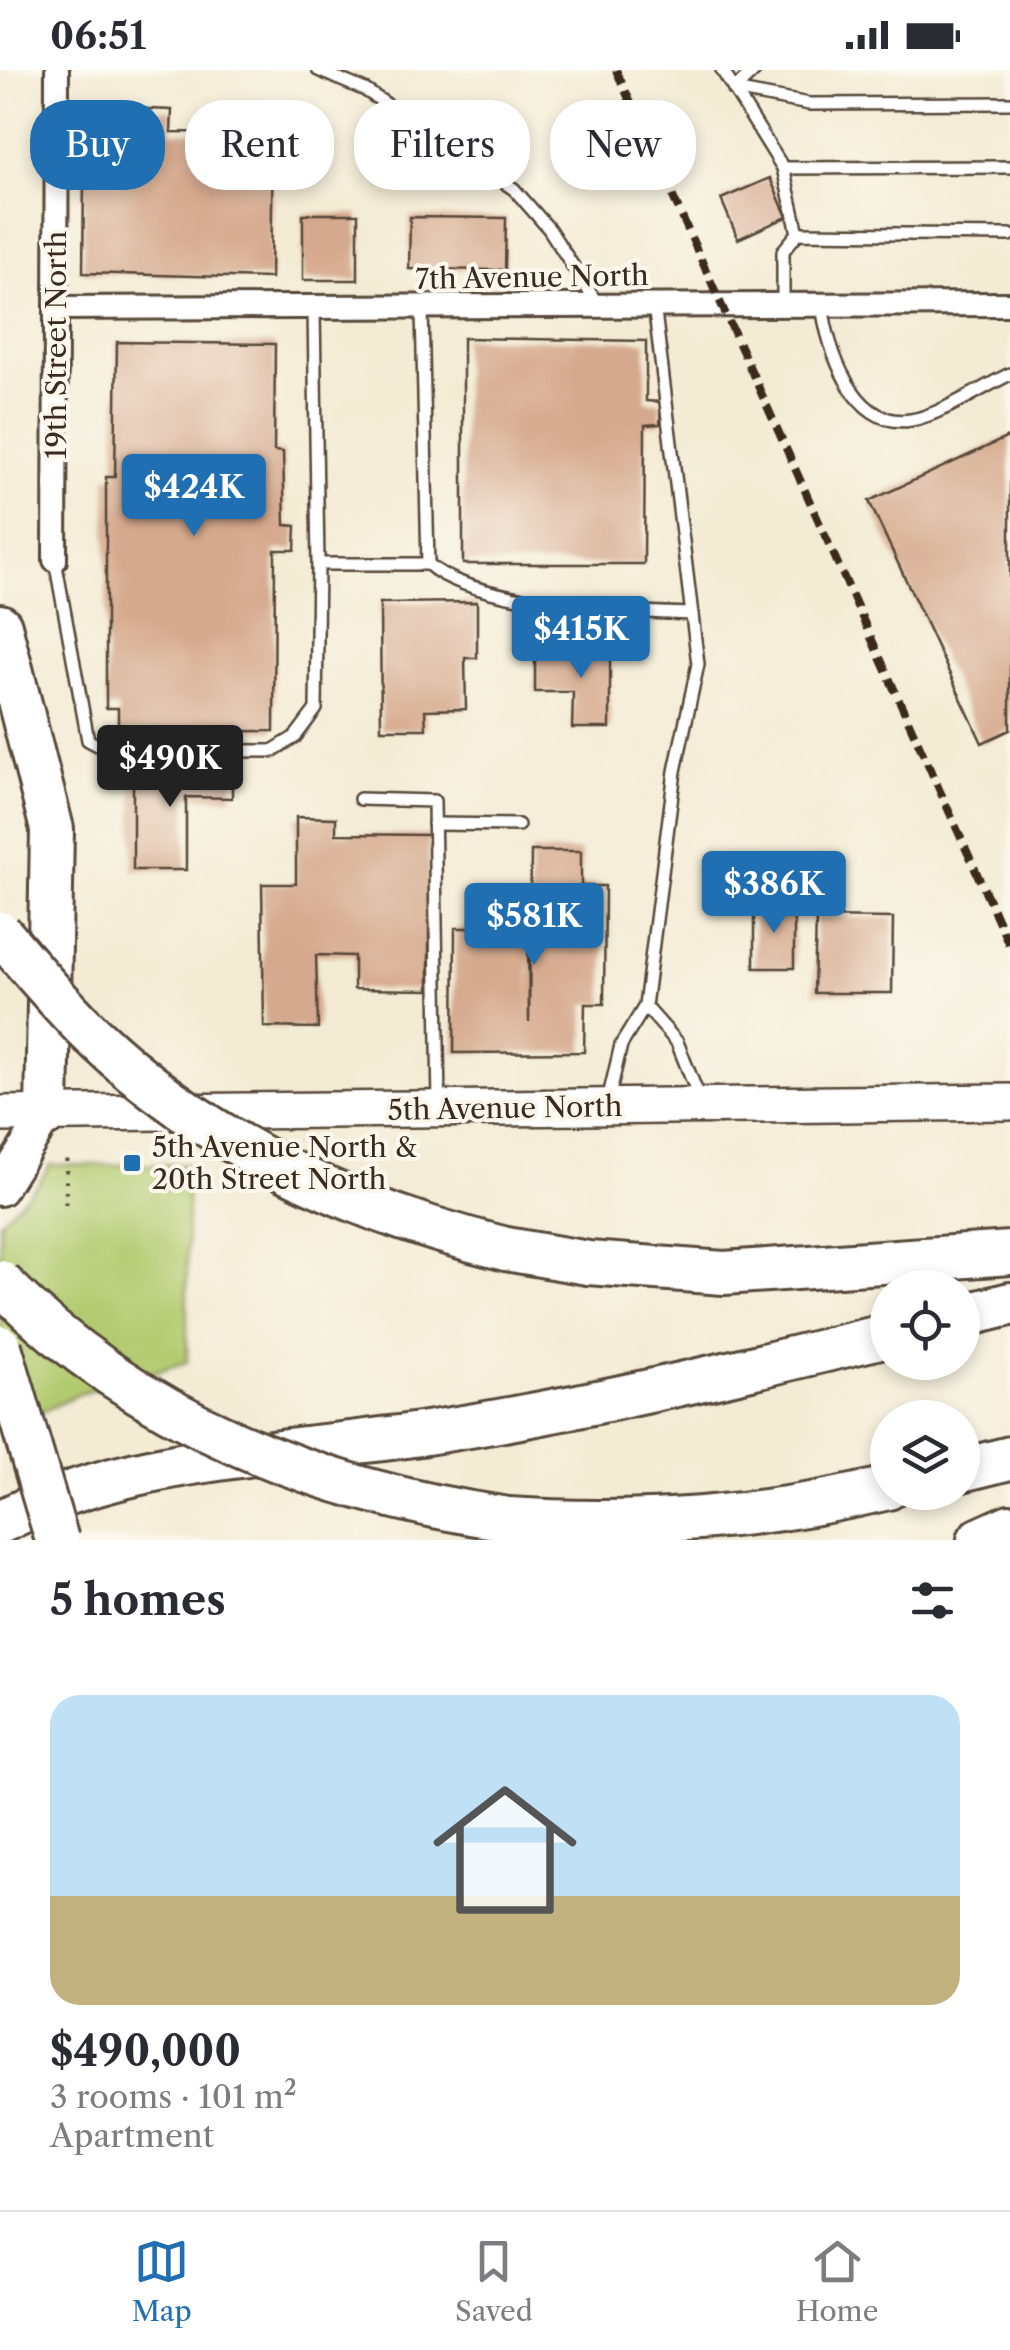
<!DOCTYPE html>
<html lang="en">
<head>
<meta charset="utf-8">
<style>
	body { margin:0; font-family:"Libre Caslon Text",serif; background:#f2f2f3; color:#2b2b33; height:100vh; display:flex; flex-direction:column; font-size:38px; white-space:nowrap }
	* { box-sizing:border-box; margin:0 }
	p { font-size:32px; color:#7c7c81 }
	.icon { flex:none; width:55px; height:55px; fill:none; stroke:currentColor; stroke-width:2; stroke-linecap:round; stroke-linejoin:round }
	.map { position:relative; height:1470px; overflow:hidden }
	.details { display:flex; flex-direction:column; background:#fff; flex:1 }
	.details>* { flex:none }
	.guide { position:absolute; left:30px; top:30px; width:950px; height:90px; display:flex; gap:20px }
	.tools { position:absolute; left:870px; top:1200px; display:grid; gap:20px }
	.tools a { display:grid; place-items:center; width:110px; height:110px; border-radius:50%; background:#fff; box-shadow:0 5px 15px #0003; font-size:50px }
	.price { position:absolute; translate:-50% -85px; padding:0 22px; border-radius:10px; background:#1f6fb2; color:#fff; font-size:32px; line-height:65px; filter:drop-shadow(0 2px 5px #0008) }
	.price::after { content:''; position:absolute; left:50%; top:60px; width:30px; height:22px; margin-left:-15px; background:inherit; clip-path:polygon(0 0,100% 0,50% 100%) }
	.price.on { background:#222; color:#fff }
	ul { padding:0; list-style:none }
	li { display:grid; align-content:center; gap:20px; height:530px; padding:0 50px }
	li+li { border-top:2px solid #e1e1e2 }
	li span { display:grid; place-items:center; height:310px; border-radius:30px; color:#555 }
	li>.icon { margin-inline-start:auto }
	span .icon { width:180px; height:180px; fill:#fffc; stroke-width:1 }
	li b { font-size:42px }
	h2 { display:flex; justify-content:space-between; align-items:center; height:120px; padding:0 50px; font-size:42px }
	.chip { padding:0 35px; border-radius:40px; background:#fff; box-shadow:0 5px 15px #0003; font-size:35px; line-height:90px }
	.chip.on { background:#1f6fb2; color:#fff }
	.status { display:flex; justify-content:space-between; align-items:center; height:70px; padding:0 50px; background:#fff; direction:ltr }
	.status svg { height:28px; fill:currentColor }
	.menu { display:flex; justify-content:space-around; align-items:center; height:140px; border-top:2px solid #e1e1e2; background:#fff; font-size:28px; color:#7c7c81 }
	.menu a { display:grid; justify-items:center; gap:5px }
	.menu .on { color:#1f6fb2 }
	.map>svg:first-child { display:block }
	.green { fill:#b3cb70; stroke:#777a47; stroke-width:2.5 }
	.building { fill:#d5a98d }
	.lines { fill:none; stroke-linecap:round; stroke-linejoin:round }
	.lane-casing { stroke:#574739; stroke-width:16 }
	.street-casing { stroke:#574739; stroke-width:28 }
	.secondary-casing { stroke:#574739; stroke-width:38 }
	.primary-casing { stroke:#574739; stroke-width:40 }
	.highway-casing { stroke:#574739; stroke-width:48 }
	.path { stroke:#574739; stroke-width:5; stroke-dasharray:2.5 8; stroke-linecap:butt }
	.lane { stroke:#fff; stroke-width:11 }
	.street { stroke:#fff; stroke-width:22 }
	.secondary { stroke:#fff; stroke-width:32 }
	.primary { stroke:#fff; stroke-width:35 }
	.highway { stroke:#fff; stroke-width:42 }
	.rail { stroke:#3b2a1e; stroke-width:8; stroke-dasharray:15 8; stroke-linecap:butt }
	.highway-bridge-casing { stroke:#574739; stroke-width:48; stroke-linecap:butt }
	.highway-bridge { stroke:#fff; stroke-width:42 }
	.poi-dot { fill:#1f6fb2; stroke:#fbf7ec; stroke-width:4 }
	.labels { text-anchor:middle; stroke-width:8; stroke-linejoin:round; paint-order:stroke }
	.street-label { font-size:28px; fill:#3b2a1e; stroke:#fbf7ec }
	.poi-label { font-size:28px; fill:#3b2a1e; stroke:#fbf7ec; text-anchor:start }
</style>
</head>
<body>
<div class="status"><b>06:51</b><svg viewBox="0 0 49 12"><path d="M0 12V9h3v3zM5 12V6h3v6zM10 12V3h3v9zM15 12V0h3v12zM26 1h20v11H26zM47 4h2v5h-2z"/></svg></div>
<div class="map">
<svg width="1010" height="1470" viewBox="0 0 1010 1470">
	<rect width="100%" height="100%" fill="#fbf7ec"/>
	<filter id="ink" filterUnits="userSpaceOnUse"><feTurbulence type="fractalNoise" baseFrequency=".01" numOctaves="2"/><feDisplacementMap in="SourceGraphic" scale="20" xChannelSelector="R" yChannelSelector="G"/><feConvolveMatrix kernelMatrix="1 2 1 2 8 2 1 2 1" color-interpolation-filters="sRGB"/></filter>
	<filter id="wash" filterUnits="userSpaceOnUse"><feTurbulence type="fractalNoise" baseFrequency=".0048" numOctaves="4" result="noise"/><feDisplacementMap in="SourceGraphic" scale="40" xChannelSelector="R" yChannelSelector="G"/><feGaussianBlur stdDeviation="2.25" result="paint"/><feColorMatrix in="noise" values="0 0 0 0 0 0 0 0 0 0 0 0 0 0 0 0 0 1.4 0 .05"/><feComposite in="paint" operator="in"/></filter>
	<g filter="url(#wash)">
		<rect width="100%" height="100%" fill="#f3ebd4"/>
		<path class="green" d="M50,1095H187V1292L79,1324L0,1362V1151L39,1113Z"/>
		<g id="blocks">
			<g class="building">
				<path d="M124,38L172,40L171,62L273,63L271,208L83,203L84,106L112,108L113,62H124Z"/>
				<path d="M770,108L787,147L738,169L721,129Z"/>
				<rect x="303" y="144" width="55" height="66"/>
				<path d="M410,147L506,148L505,200L409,199Z"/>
				<path d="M463,268L646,271V331L661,332L660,354L645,355L644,494H463Z"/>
				<path d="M117,272L275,274L274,381L283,382L285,455L296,456L295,480H275L274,661L118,662V638H106V407H115Z"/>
				<path d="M1010,366V660L982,673L869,431Z"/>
				<path d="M477,532V588H465L466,639L425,640L426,659H381L380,533Z"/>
				<path d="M573,568H610V658H572L573,622H535V586H573Z"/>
				<path d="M133,695L232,696V728L186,727V800H133Z"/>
				<path d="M296,747L336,748V764L429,765V920L354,919V886L316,885L318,958L264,957L262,814H296Z"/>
				<path d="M531,781H581V816H605L604,934H585L584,982L454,983L455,858H528L529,952Z"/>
				<rect x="754" y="835" width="40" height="63"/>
				<path d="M816,847L893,848L892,923H814Z"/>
			</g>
		</g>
	</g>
	<g filter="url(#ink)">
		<use href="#blocks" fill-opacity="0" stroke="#574739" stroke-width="2.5"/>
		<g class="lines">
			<g class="lane-casing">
				<g id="lane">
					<path d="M318,0L365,20L514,119L549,159L598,235"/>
					<path d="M722,0L783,98L798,163"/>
					<path d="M734,20L809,34L1010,33"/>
					<path d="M734,20L755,0"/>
					<path d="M783,98L1010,97"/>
					<path d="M783,234V181L798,163L1010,165"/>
					<path d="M822,234C827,277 853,360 911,350C940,345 983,317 1010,304"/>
					<path d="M314,240L318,494"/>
					<path d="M422,240L428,494"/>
					<path d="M55,490L88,670L107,680L272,681L295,667L316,639L318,494H428C473,535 629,542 692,544"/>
					<path d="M360,729L434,731L439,1035"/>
					<path d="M434,754L518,755"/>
					<path d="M645,936L677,972L700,1030"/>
					<path d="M607,1035L621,975L645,936L675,701L698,594L654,234"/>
				</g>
			</g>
			<g class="street-casing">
				<g id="street">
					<path d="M56,238L1010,234"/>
					<path d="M55,490L57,0"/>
				</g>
			</g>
			<g class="secondary-casing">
				<path id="secondary" d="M0,1119L47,1044"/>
			</g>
			<g class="primary-casing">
				<path id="primary" d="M0,1044L1010,1032"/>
			</g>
			<g class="highway-casing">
				<g id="highway">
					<path d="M0,556L52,759L47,1044"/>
					<path d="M506,1179L588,1193L724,1203L1010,1183"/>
					<path d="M962,1246L1010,1234"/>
					<path d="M962,1400L1010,1388"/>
					<path d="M508,1449C638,1457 761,1449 888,1418"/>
					<path d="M0,1452C131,1385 278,1385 420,1364C578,1340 733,1303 888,1265"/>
					<path d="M979,1470L1010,1456"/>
				</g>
			</g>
			<path class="path" d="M66,1134L67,1087"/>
			<use href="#lane" class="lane"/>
			<use href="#street" class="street"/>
			<use href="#secondary" class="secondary"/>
			<use href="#primary" class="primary"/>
			<use href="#highway" class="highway"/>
			<path class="rail" d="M616,0L1010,877"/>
			<g class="highway-bridge-casing">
				<g id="highway-bridge">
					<path d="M0,863C30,897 59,933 92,965C208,1076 352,1141 506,1179"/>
					<path d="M0,1212C136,1351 320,1422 508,1449"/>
					<path d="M0,1277L57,1470"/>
				</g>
			</g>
			<use href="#highway-bridge" class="highway-bridge"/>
		</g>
	</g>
	<rect class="poi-dot" x="122" y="1083" width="20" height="20" rx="5"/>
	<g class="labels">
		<g class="street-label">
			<text transform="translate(532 207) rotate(-1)" y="10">7th Avenue North</text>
			<text transform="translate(56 275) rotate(-90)" y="10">19th Street North</text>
			<text transform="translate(505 1038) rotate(-1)" y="10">5th Avenue North</text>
		</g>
		<g class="poi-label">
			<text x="152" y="1087">5th Avenue North &amp;<tspan x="152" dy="32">20th Street North</tspan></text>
		</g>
	</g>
</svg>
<div class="tools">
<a><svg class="icon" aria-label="locate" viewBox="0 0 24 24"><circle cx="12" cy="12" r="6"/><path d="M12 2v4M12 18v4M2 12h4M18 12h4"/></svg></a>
<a><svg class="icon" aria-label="layers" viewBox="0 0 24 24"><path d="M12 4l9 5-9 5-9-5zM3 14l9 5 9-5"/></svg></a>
</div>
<b class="price" style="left:194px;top:469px">$424K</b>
<b class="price" style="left:581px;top:611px">$415K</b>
<b class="price on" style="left:170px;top:740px">$490K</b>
<b class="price" style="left:774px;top:866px">$386K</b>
<b class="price" style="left:534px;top:898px">$581K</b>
<div class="guide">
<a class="chip on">Buy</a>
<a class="chip">Rent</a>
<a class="chip">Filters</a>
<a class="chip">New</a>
</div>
</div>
<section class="details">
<h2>5 homes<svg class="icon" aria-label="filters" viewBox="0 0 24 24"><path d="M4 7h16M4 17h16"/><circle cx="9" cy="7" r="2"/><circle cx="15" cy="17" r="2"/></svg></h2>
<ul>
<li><span style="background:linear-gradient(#bfe0f5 65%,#c2b280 0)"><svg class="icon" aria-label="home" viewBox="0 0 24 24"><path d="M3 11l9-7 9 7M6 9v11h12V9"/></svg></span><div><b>$490,000</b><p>3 rooms · 101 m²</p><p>Apartment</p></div></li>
</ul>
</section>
<nav class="menu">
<a class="on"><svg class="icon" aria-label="map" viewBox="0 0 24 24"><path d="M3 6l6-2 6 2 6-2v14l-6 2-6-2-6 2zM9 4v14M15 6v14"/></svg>Map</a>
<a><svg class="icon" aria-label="saved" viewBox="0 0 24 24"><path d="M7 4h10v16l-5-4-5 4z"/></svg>Saved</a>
<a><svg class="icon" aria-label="home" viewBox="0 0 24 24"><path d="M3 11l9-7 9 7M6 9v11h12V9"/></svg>Home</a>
</nav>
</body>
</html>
